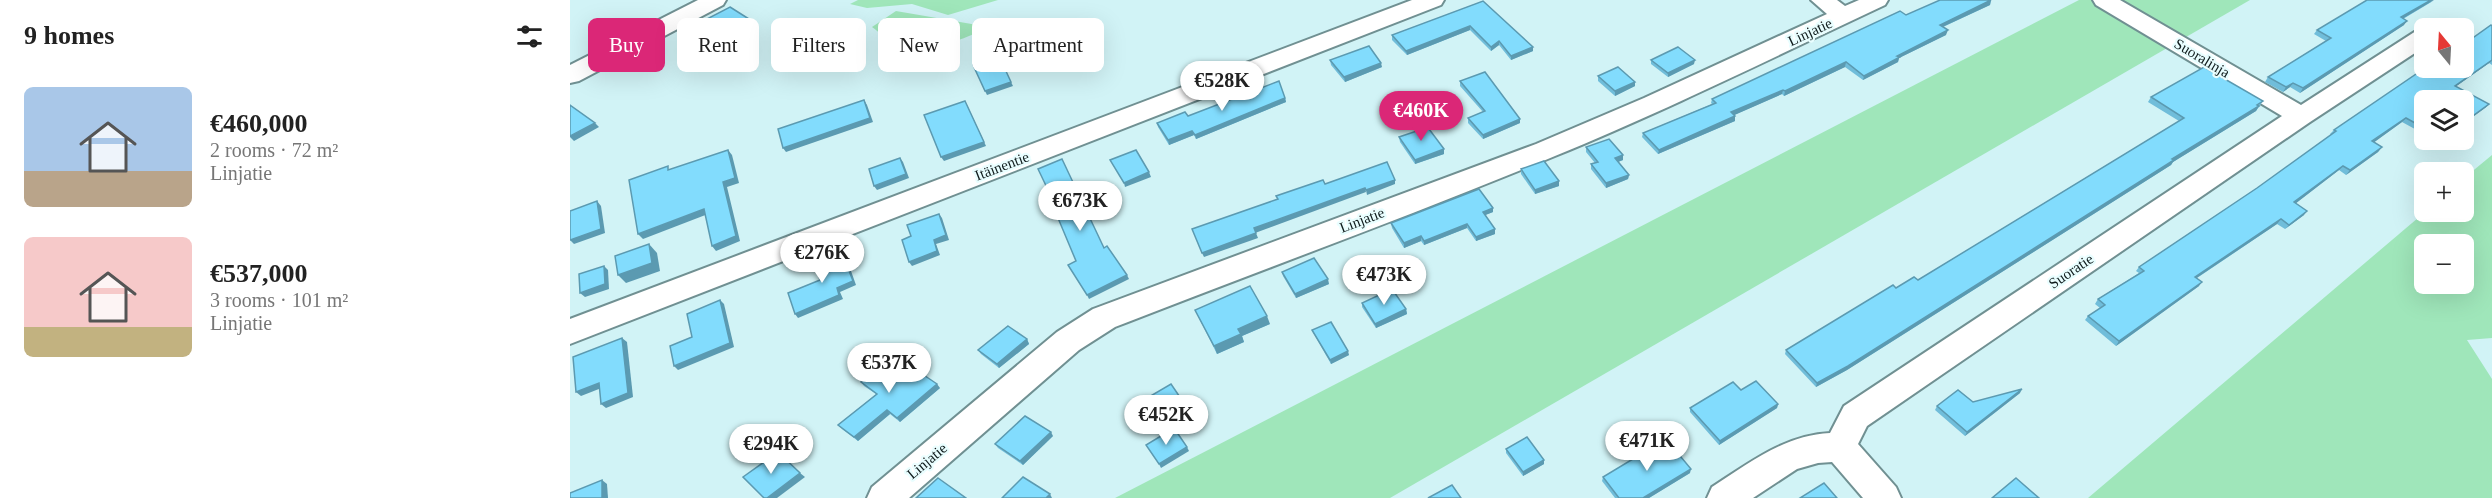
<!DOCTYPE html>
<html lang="en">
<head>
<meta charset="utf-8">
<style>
	body { margin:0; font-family:Georgia,serif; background:#f2f2f2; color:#222; height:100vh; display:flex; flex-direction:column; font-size:22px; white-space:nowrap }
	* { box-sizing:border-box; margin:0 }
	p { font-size:20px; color:#767676 }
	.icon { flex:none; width:33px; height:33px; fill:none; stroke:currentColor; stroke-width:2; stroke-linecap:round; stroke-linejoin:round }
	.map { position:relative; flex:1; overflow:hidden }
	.details { display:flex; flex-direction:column; background:#fff; width:570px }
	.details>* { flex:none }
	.top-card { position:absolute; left:18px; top:18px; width:570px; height:54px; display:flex; gap:12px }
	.needle { width:39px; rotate:342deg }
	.fabs { position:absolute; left:1844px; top:18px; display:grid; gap:12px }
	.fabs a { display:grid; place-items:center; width:60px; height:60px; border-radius:9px; background:#fff; box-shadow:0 6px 24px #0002; font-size:30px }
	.price { position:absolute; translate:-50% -51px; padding:0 14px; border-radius:21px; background:#fff; color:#222; font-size:20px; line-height:39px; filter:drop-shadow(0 2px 3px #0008) }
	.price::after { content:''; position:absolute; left:50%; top:36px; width:18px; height:14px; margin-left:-9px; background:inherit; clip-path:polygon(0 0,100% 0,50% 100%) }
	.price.selected { background:#db2777; color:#fff }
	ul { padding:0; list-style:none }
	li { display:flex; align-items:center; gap:18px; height:150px; padding:0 24px }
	li span { display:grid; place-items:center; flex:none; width:168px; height:120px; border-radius:9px; color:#555 }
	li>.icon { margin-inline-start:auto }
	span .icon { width:72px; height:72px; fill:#fffc; stroke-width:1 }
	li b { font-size:26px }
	h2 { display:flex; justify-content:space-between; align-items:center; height:72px; padding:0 24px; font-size:26px }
	.tag { padding:0 21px; border-radius:9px; background:#fff; box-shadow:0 6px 24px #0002; font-size:21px; line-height:54px }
	.tag.selected { background:#db2777; color:#fff }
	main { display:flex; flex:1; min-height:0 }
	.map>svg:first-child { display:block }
	.green { fill:#9fe6ba; fill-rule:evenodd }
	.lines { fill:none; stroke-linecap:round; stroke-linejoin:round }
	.street-casing { stroke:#709092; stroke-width:4 }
	.street { fill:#fff; fill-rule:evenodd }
	.wall { fill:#70bdda }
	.shaded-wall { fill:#5b9ab1 }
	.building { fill:#82dcfd; stroke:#5b9ab1; stroke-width:1.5 }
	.labels { text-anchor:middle; stroke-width:4.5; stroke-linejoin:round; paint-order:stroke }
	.street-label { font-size:15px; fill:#0f1b1c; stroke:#e9feff }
</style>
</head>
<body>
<main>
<section class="details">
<h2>9 homes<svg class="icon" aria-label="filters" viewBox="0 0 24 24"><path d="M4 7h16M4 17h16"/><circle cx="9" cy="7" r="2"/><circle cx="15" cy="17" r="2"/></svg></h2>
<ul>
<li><span style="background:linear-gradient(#a9c7e8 70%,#b9a48a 0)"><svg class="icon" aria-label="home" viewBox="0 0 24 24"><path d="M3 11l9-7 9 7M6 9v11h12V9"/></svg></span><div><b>€460,000</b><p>2 rooms · 72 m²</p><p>Linjatie</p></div></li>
<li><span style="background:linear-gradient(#f6c9c9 75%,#c2b280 0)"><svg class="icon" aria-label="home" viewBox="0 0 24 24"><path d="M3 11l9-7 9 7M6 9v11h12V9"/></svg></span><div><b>€537,000</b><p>3 rooms · 101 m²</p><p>Linjatie</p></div></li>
</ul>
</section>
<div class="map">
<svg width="1922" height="498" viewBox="0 0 1922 498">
	<rect width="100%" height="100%" fill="#d1f3f6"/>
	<g class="green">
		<path d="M288,0H428L378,15L342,4L297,8L280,4Z"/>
		<path d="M1509,0H1680L820,498H545Z"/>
		<path d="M326,11L419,27C390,41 361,53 329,45C320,42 310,33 302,27Z"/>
		<path d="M1922,155V338L1897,340L1922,379V498H1518L1855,212H1893V179ZM1854,244H1893V284H1854Z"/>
	</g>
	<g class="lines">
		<g class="street-casing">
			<g id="street">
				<path d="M128,0H156L153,5L9,81L0,83V65Z"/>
				<path d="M842,0H874L871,5L0,344V319Z"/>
				<path d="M1241,0H1267L1275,6L1289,0H1318L1315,5C1206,56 1097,110 985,156C840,216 691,270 545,327L509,350L339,498H297L302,487L487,332L523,309L966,144L1074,98L1257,14Z"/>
				<path d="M1523,0H1550L1731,105L1846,31L1854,29V47L1740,122L1297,426L1288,444L1326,487L1331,498H1293L1262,462L1248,463L1227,469L1183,498H1137L1142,487C1179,463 1215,435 1260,433L1274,406L1712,116L1526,5Z"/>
			</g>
		</g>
		<use href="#street" class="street"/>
	</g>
	<g class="wall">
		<path d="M1421,0L1420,5L1373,27L1376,35L1329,58L1328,62L1293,80L1275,67L1214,96L1212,94L1164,115L1165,116V121L1088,154L1072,137L1073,133L1142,104L1141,103L1142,99L1336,15Z"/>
		<path d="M913,1L963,51L941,60L929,45L921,51L900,30L837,55L822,40V35Z"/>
		<path d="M1863,1L1833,19L1834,25L1730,93L1720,87L1713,92L1695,82L1698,77L1756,41L1744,34L1747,30Z"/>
		<path d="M179,19L182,23L153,39L134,26L131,22Z"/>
		<path d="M1922,26V65L1919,63L1886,86L1919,104L1915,108L1854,100V134L1832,122L1804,142L1812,147L1808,152L1776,175L1769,170L1726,203L1734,215L1715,229L1707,224L1627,278L1629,286L1546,346L1515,320L1518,316L1530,308L1525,304L1528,299L1569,273L1566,271L1569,267L1687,188L1761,135L1760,134L1764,130L1893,68Z"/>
		<path d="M760,60L812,67L775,82L761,65Z"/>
		<path d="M1081,60L1124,64L1098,77L1081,64Z"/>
		<path d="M1028,76L1065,82V86L1045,96L1028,81Z"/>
		<path d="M890,81L950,123L913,139L898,123V118L913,112L890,86Z"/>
		<path d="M1581,97L1693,101L1686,111L1603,162L1601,165L1277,370L1246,387L1215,354L1216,350L1326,288L1348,280L1609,121L1578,102Z"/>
		<path d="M715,98L716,102L626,139L624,135L599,145L588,127L587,123L618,116Z"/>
		<path d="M829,137L874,154L845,164L830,142Z"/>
		<path d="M1863,140H1873L1869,143Z"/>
		<path d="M1016,147L1053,160L1048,162L1059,175L1058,179L1036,188L1021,169V164L1025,163L1016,152Z"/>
		<path d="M951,169L989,181V186L965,194L951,174Z"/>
		<path d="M923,208V212L915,215L925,234L906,241L897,228L854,245L851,241L834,248L822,228L821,223Z"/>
		<path d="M712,272L759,284L726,298L713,276Z"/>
		<path d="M792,303L836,309L837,314L806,328L792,307Z"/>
		<path d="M625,310L700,324L672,336L674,342L647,354Z"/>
		<path d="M742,330L779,355L761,364L744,334Z"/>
		<path d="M457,339L459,344L429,368L411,354L408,350Z"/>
		<path d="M291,382L370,388L330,422L320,414L288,441L272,429L268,425L306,394L294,386Z"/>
		<path d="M1171,390L1208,404L1207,408L1149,445L1120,412V408Z"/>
		<path d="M1450,393L1395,436L1365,410L1367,406L1403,402Z"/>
		<path d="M483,436L453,465L428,448L425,444Z"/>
		<path d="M936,449L974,464L953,476L936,453Z"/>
		<path d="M1120,473L1079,498H1045L1032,481L1033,477Z"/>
	</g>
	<g class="shaded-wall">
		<path d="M1421,0L1420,5L1368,29L1370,25Z"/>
		<path d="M1861,0H1864L1827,22L1831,17Z"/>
		<path d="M179,19L182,23L153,39L150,34Z"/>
		<path d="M1837,21L1834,25L1730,93L1733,88Z"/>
		<path d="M900,26V30L837,55L836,51Z"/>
		<path d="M1378,30L1376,35L1329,58L1328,62L1293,80L1294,76L1327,56Z"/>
		<path d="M929,41V45L921,51V47Z"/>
		<path d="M963,47V51L941,60V56Z"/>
		<path d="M1125,60L1124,64L1098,77V73Z"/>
		<path d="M1922,60L1919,63L1881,90L1885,86Z"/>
		<path d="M1276,62L1275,67L1214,96L1215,91Z"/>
		<path d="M811,63L812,67L775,82L774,77Z"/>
		<path d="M441,82L443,86L417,95L415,91Z"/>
		<path d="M1065,82V86L1045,96V91Z"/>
		<path d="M1723,83L1720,87L1713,92L1716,87Z"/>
		<path d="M1213,90L1212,94L1160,117L1161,112Z"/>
		<path d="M715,98L716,102L626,139L625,135Z"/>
		<path d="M294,100L297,105L303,122L216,152L213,148Z"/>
		<path d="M1919,104L1915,108L1893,124V123Z"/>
		<path d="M397,105L416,146L374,161L371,157Z"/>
		<path d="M1689,106L1686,111L1603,162L1601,165L1277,370L1246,387L1247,383L1602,159Z"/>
		<path d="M1165,116V121L1088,154L1089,150Z"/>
		<path d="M1836,118L1832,122L1799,146L1802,141Z"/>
		<path d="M950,119V123L913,139V135Z"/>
		<path d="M25,123L29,127L4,141L0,137V136Z"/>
		<path d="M622,131L624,135L599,145L598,140Z"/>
		<path d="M1812,147L1808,152L1776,175L1780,170Z"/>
		<path d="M874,149V154L845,164V160Z"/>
		<path d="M158,150L162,155L169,183L157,187L170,241L146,251L142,246Z"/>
		<path d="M1053,155V160L1045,163V158Z"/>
		<path d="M330,158L333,162L339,178L307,190L304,186Z"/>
		<path d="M1773,166L1769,170L1721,207L1724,202Z"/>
		<path d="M579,172L581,177L555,187L554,183Z"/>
		<path d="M1059,175L1058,179L1036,188V183Z"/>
		<path d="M825,180V184L797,195L796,190Z"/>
		<path d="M989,181V186L965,194V190Z"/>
		<path d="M795,188L796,192L685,233L684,228Z"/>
		<path d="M27,201L31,206L35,233L4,244L0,240Z"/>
		<path d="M923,208V212L913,216V212Z"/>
		<path d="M134,209L138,214L73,239L68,234Z"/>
		<path d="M1737,211L1734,215L1715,229L1719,225Z"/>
		<path d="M369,214L372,218L379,240L366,244L370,255L342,266L339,262L364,240Z"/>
		<path d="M1711,219L1707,224L1622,281L1625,277Z"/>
		<path d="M897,224V228L854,245V241Z"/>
		<path d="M925,229V234L906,241V237Z"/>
		<path d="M686,233L688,238L634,257L632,253Z"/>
		<path d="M851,236V241L834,248V243Z"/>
		<path d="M79,244L87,253L90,271L56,283L48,275Z"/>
		<path d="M272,253L276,257L286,285L270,292L273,299L228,318L225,314L267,288Z"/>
		<path d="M34,266L38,270L39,289L15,297L10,293Z"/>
		<path d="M557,275L559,279L519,299L517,295Z"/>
		<path d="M758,279L759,284L726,298L725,294Z"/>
		<path d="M1632,282L1629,286L1546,346L1549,341Z"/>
		<path d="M150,300L154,304L164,347L108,370L104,366Z"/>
		<path d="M836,309L837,314L806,328L805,324Z"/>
		<path d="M697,316L700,324L672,336L674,342L647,354L644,346L668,329Z"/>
		<path d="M52,338L57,342L63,397L36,408L31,404Z"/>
		<path d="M457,339L459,344L429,368L427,364Z"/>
		<path d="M778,351L779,355L761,364L760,360Z"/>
		<path d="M29,383L34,387L11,396L6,392Z"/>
		<path d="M367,384L370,388L330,422L327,418Z"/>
		<path d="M1452,389L1450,393L1395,436L1397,432Z"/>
		<path d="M1208,404L1207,408L1149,445L1150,441Z"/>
		<path d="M618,409L620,413L591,430L589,426Z"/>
		<path d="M317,410L320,414L288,441L284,437Z"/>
		<path d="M481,432L483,436L453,465L450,461Z"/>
		<path d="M617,447L619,451L591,468L589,464Z"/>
		<path d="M974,460V464L953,476V472Z"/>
		<path d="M1121,469L1120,473L1079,498H1073Z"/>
		<path d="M230,473L235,477L207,498H197Z"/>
		<path d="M32,480L37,484L38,498H32Z"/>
		<path d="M480,494L482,498H476Z"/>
	</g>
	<g class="building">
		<path d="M1370,0H1421L1370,25L1378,30L1327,56L1330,57L1294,76L1276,62L1215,91L1213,90L1161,112L1165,116L1089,150L1073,133L1146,103L1142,99L1330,11L1336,15Z"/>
		<path d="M1797,0H1861L1831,17L1837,21L1733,88L1723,83L1716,87L1698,77L1761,38L1747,30Z"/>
		<path d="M913,1L963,47L941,56L929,41L921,47L900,26L836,51L822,35Z"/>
		<path d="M160,7L179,19L150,34L131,22Z"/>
		<path d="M1921,25L1922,26V60L1885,86L1919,104L1893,123V100H1854V128L1836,118L1802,141L1812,147L1780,170L1773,166L1724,202L1737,211L1719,225L1711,219L1625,277L1632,282L1549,341L1518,316L1535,305L1528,299L1574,271L1569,267L1687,188L1766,131L1764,130L1855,68H1893V45Z"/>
		<path d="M799,46L811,63L774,77L760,60Z"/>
		<path d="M1108,47L1125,60L1098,73L1081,60Z"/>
		<path d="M429,56L441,82L415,91L403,65Z"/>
		<path d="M1048,67L1065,82L1045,91L1028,76Z"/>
		<path d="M1634,67L1693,101L1687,105L1689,106L1602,159L1604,160L1278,366L1247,383L1216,350L1323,285L1326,288L1344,277L1348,280L1614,118L1581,97Z"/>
		<path d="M915,72L950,119L913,135L898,118L915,111L890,81Z"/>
		<path d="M709,81L715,98L625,135L622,131L598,140L587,123L615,112L618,116Z"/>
		<path d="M294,100L300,118L213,148L208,129Z"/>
		<path d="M395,101L414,142L371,157L354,115Z"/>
		<path d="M0,105L25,123L0,136Z"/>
		<path d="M850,117L874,149L845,160L829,137L850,130Z"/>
		<path d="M1039,139L1053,155L1045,158L1059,175L1036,183L1021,164L1028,162L1016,147Z"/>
		<path d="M158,150L165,178L153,182L166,236L142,246L134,209L68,234L59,180L98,166V170Z"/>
		<path d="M566,150L579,172L554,183L540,160Z"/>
		<path d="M330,158L336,174L304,186L299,169Z"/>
		<path d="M492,159L534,248L537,246L557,275L517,295L498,265L506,261L488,218L491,217L468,169Z"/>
		<path d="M974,161L989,181L965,190L951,169Z"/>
		<path d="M817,162L825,180L796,190L795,188L684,228L686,233L632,253L622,229L708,199L706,196L753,180L755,184Z"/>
		<path d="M909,189L923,208L913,212L925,229L906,237L897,224L854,241L851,236L834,243L821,223Z"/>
		<path d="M27,201L31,229L0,240V211Z"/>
		<path d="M369,214L376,235L364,240L367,251L339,262L332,240L341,236L337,225Z"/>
		<path d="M79,244L82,263L48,275L45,256Z"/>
		<path d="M272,253L283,281L267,288L269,295L225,314L218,293L250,280L245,264Z"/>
		<path d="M744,258L758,279L725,294L712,272Z"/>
		<path d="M34,266L35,284L10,293L9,274Z"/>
		<path d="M680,286L697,316L668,329L671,334L644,346L625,310Z"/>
		<path d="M822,289L836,309L805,324L792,303Z"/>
		<path d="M150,300L160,343L104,366L100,346L122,337L117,314Z"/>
		<path d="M761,322L778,351L760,360L742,330Z"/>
		<path d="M438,326L457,339L427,364L408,350Z"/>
		<path d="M52,338L58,393L31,404L29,383L6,392L3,357Z"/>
		<path d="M324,355L367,384L327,418L317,410L284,437L268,425L307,394L291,382Z"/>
		<path d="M1186,381L1208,404L1150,441L1120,408L1163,382L1171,390Z"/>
		<path d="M601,384L618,409L589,426L572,401Z"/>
		<path d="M1452,389L1397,432L1367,406L1388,390L1403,402Z"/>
		<path d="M455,416L481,432L450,461L425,444Z"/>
		<path d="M604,428L617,447L589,464L576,445Z"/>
		<path d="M957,437L974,460L953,472L936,449Z"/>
		<path d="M1096,439L1121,469L1073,498H1049L1033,477Z"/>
		<path d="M208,452L230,473L197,498H194L173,477Z"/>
		<path d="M453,477L480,494L476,498H432Z"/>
		<path d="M368,478L396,498H346Z"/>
		<path d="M1446,478L1469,498H1422Z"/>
		<path d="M32,480V498H0V493Z"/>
		<path d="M1254,483L1267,498H1230Z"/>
		<path d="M882,485L891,498H858Z"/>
	</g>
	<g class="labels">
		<g class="street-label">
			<text transform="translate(1240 32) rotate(-25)" y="5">Linjatie</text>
			<text transform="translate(1632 58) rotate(31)" y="5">Suoralinja</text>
			<text transform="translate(432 166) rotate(-21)" y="5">Itäinentie</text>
			<text transform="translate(792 220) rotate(-21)" y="5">Linjatie</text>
			<text transform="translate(1501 271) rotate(-34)" y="5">Suoratie</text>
			<text transform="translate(357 461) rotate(-40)" y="5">Linjatie</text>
		</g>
	</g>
</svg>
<div class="fabs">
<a><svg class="needle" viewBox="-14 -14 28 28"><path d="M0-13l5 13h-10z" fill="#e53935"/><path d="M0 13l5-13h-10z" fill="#767676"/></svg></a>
<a><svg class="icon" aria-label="layers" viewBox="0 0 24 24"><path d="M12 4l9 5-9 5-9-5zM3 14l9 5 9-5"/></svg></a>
<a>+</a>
<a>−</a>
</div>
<b class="price" style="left:652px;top:112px">€528K</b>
<b class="price selected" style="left:851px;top:142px">€460K</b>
<b class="price" style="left:510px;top:232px">€673K</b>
<b class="price" style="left:252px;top:284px">€276K</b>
<b class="price" style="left:814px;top:306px">€473K</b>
<b class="price" style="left:319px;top:394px">€537K</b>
<b class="price" style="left:596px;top:446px">€452K</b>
<b class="price" style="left:1077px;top:472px">€471K</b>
<b class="price" style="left:201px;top:475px">€294K</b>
<div class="top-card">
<a class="tag selected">Buy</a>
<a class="tag">Rent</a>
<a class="tag">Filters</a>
<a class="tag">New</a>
<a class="tag">Apartment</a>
</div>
</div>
</main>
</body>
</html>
